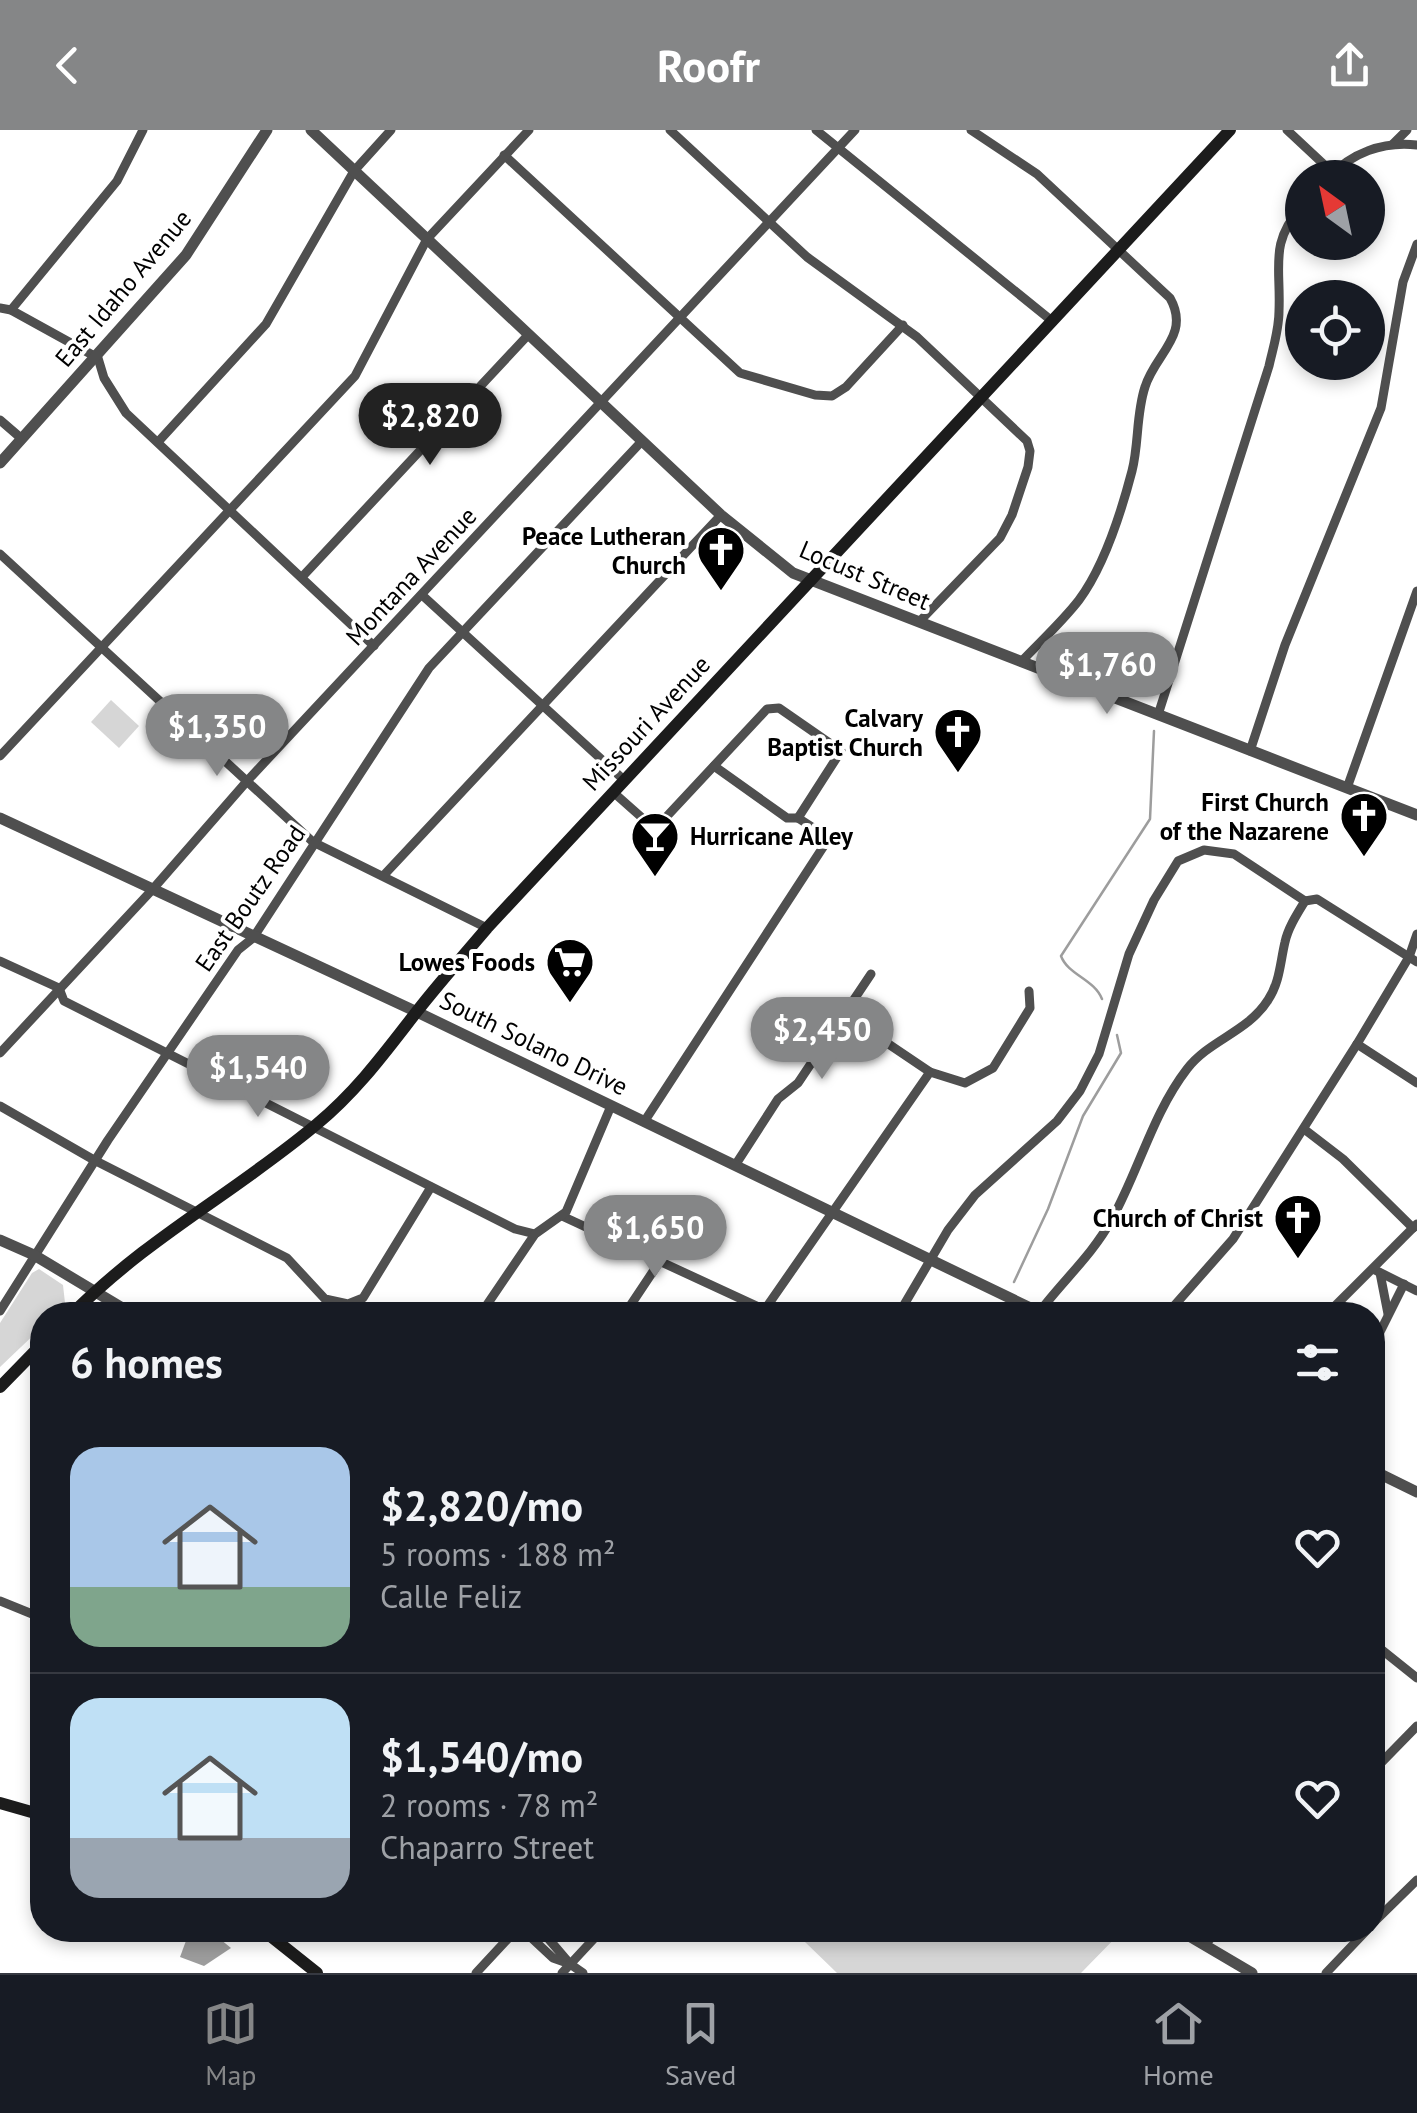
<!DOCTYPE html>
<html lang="en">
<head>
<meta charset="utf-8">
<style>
	body { margin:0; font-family:"PT Sans",sans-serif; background:#20242c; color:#f1f3f6; height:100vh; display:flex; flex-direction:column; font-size:38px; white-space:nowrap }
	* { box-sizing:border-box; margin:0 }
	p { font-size:32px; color:#9ea1a6 }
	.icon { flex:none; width:55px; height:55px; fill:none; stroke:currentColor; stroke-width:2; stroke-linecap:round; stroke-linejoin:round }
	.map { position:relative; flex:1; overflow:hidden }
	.details { position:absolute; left:30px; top:1172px; width:1355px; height:640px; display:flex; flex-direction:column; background:#171b24; border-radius:40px; box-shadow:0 5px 15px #0003 }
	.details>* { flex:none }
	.needle { width:65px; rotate:327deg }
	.tools { position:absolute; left:1285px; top:30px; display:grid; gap:20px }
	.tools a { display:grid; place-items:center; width:100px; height:100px; border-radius:50%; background:#171b24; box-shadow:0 5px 15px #0003; font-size:50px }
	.price { position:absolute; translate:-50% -85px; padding:0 22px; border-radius:35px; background:#858687; color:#fff; font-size:32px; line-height:65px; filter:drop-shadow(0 2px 5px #0008) }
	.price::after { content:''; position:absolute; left:50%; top:60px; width:30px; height:22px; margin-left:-15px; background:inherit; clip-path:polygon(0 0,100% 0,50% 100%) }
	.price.active { background:#222; color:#fff }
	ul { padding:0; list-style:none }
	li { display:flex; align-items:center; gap:30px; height:250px; padding:0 40px }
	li+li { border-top:2px solid #363941 }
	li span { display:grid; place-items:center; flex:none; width:280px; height:200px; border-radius:30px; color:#555 }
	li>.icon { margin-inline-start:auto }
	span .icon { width:120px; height:120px; fill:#fffc; stroke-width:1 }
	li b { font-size:42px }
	h2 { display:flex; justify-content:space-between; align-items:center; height:120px; padding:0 40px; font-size:42px }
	header { display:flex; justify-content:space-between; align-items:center; height:130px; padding:0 40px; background:#858687; color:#fff; font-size:45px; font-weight:800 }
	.tab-bar { display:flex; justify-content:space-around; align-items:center; height:140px; border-top:2px solid #363941; background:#171b24; font-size:28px; color:#9ea1a6 }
	.tab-bar a { display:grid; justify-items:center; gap:5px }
	.tab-bar .active { color:#858687 }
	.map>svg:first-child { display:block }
	.green { fill:#d6d6d6 }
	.water { fill:#9d9d9d }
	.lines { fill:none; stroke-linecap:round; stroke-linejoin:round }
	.stream { stroke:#9d9d9d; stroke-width:2.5 }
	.minor { stroke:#4f4f4f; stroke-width:9 }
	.tertiary { stroke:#4f4f4f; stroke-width:11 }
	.secondary { stroke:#1c1c1c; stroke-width:12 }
	.labels { text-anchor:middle; stroke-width:8; stroke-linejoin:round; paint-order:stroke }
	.street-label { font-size:25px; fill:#000; stroke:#fff }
	.poi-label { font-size:25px; font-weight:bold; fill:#000; stroke:#fff; text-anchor:end }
</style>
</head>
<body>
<header><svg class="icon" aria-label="back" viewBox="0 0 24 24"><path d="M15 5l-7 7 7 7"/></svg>Roofr<svg class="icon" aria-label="share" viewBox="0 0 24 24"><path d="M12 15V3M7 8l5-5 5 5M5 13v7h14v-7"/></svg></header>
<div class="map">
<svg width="1417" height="1843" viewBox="0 0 1417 1843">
	<rect width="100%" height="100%" fill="#fff"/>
	<g class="green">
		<path d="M111,570L139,596L119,618L91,592Z"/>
		<path d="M39,1139L63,1155L65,1173L55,1185H42V1197L0,1237V1193L32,1143Z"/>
		<path d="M736,1800H1123L1081,1843H837L804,1811Z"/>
	</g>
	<path class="water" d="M190,1800H209L231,1818L204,1836L180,1827Z"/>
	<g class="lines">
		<g class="stream">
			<path d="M1102,869C1094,849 1068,845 1061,826L1150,689L1154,601"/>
			<path d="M1014,1152L1048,1079L1083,986L1121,923L1117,905"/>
		</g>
		<g class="minor">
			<path d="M670,0L807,127L917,207L1027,311L1030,321L1028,337L1012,385L1000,408L919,492"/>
			<path d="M816,0L1052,191"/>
			<path d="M971,0L1037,44L1170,168C1191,205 1155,224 1145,257C1136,284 1139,314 1132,341C1121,383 1105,435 1079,470C1062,492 1040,512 1021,532"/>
			<path d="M1287,0L1332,42"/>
			<path d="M1393,14L1407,0"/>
			<path d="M504,25L740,243L815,265L832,266L846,257L903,195"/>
			<path d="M1328,48C1351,23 1383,11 1417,15"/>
			<path d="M0,178L11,180L98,228L104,248L126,283L374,516"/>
			<path d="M11,180L117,51L143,0"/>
			<path d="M0,290L22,309"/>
			<path d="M158,312L266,194L354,41L391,0"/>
			<path d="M0,424L313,712L487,798"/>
			<path d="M302,447L529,204"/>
			<path d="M422,465L624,650"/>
			<path d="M1158,585L1269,236C1273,218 1279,200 1279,181C1281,136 1269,113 1302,76"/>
			<path d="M1250,621L1285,515L1381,278L1403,152L1417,114"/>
			<path d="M0,626L355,246L427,109L529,0"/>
			<path d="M714,636L787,688H798"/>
			<path d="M1347,658L1417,461"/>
			<path d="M613,662L666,709"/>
			<path d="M384,745L721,385"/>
			<path d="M1305,771L1317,769L1417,832"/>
			<path d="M0,831L59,858L64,871L515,1099L535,1104"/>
			<path d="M844,884L930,942"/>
			<path d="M1357,914L1417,953"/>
			<path d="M0,923L152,760L248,650L855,0"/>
			<path d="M0,976L94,1030L287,1128L325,1169L348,1174L363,1168L431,1057"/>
			<path d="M644,992L829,708L798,688L841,621L779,578L767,579L655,699"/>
			<path d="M1304,999L1343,1029L1413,1098"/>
			<path d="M736,1034L778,969L798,953L871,844"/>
			<path d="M562,1086L765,1180"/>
			<path d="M1373,1139L1417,1161"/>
			<path d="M1380,1143L1388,1184"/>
			<path d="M0,1181L108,1010L238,820L253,808L429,538L642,311"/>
			<path d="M480,1185L535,1104L566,1082L611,976"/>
			<path d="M624,1185L660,1131"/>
			<path d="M761,1185L930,942L965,953L993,938L1030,878L1029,861"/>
			<path d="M898,1185L948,1100L975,1065L1057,991L1080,961L1099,924L1129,824L1154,770L1178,731L1204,720L1234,724L1305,771"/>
			<path d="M1037,1185C1062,1151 1091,1127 1112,1089C1139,1040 1153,983 1187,939C1209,910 1248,902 1268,870C1280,852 1280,833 1285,812C1288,798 1297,784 1305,771"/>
			<path d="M1166,1185L1233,1109L1357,914L1409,827L1417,804"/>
			<path d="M1326,1185L1417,1094"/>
			<path d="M1372,1218L1404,1154"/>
			<path d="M0,1471L42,1488"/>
			<path d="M1372,1512L1417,1548"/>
			<path d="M1372,1642L1417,1596"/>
			<path d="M1372,1794L1417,1750"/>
			<path d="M523,1800L553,1828L570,1834L541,1800"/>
			<path d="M1204,1815L1219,1800"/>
			<path d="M570,1834L583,1843"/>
			<path d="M476,1843L516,1800"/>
			<path d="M562,1843L602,1800"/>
			<path d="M1326,1843L1367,1800"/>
		</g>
		<g class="tertiary">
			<path d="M311,0L721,385L793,443L1417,685"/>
			<path d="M0,333L186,125L267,0"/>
			<path d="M0,688L417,882L1045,1185"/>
			<path d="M0,1110L34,1125L134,1185"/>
			<path d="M1372,1340L1417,1362"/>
			<path d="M1179,1800L1252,1843"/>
		</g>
		<g class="secondary">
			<path d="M71,1185C148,1107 236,1062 317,994C358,960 386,921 418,880C440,852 464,825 487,798L1230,0"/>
			<path d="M0,1257L42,1214"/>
			<path d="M0,1673L42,1685"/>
			<path d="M263,1800L317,1843"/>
		</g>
	</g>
	<defs>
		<g id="church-pin" transform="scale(2.5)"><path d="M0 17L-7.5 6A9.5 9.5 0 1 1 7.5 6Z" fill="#000" stroke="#fff"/><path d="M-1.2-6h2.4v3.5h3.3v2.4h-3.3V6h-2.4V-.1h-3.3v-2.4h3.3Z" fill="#fff"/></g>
		<g id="bar-pin" transform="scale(2.5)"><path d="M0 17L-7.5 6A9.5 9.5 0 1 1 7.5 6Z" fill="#000" stroke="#fff"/><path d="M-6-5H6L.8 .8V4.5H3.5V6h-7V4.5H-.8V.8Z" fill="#fff"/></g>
		<g id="supermarket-pin" transform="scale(2.5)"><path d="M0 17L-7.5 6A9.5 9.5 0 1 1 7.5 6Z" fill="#000" stroke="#fff"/><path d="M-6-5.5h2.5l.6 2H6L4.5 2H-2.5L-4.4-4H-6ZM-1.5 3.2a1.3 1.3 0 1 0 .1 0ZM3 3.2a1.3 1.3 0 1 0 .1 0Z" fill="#fff"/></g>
	</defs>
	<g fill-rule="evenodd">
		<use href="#church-pin" x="721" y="420"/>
		<use href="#church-pin" x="958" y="602"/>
		<use href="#church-pin" x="1364" y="686"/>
		<use href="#bar-pin" x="655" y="706"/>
		<use href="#supermarket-pin" x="570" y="832"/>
		<use href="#church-pin" x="1298" y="1088"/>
	</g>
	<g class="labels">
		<g class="street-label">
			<text transform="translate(123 158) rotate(-50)" y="9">East Idaho Avenue</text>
			<text transform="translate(865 445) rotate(23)" y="9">Locust Street</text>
			<text transform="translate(411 446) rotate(-47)" y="9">Montana Avenue</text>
			<text transform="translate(646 593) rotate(-47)" y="9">Missouri Avenue</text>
			<text transform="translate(250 768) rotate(-55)" y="9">East Boutz Road</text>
			<text transform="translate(534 913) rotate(26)" y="9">South Solano Drive</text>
		</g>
		<g class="poi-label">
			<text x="686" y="415">Peace Lutheran<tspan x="686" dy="29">Church</tspan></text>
			<text x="923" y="597">Calvary<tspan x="923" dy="29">Baptist Church</tspan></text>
			<text x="1329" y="681">First Church<tspan x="1329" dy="29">of the Nazarene</tspan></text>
			<text x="690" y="715" text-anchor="start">Hurricane Alley</text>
			<text x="535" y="841">Lowes Foods</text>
			<text x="1263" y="1097">Church of Christ</text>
		</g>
	</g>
</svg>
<div class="tools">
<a><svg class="needle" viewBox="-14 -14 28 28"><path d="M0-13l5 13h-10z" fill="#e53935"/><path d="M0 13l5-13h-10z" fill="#9ea1a6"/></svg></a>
<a><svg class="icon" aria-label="locate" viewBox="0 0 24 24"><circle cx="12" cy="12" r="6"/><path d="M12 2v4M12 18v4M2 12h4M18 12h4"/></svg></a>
</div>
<b class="price active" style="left:430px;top:338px">$2,820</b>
<b class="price" style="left:1107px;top:587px">$1,760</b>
<b class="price" style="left:217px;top:649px">$1,350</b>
<b class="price" style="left:822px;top:952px">$2,450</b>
<b class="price" style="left:258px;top:990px">$1,540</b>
<b class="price" style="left:655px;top:1150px">$1,650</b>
<section class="details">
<h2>6 homes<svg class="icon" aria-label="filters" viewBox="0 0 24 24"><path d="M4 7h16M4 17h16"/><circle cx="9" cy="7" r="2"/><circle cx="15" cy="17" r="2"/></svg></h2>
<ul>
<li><span style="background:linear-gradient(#a9c7e8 70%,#7fa58c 0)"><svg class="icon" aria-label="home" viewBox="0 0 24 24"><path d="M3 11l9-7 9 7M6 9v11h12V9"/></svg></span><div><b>$2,820/mo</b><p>5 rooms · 188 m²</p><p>Calle Feliz</p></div><svg class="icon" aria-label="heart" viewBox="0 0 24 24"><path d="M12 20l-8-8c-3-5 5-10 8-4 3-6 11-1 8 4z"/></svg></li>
<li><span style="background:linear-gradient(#bfe0f5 70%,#9aa5b1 0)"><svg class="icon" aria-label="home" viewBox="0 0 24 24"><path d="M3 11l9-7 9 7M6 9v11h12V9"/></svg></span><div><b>$1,540/mo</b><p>2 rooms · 78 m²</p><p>Chaparro Street</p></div><svg class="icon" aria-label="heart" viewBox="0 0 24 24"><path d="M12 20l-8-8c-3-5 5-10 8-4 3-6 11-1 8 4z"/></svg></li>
</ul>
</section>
</div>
<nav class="tab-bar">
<a class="active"><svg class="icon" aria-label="map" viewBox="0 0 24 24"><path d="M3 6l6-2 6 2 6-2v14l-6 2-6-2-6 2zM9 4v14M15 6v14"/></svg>Map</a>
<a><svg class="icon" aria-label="saved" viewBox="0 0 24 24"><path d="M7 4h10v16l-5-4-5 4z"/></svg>Saved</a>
<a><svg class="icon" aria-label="home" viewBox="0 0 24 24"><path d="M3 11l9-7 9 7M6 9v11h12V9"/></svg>Home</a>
</nav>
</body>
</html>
